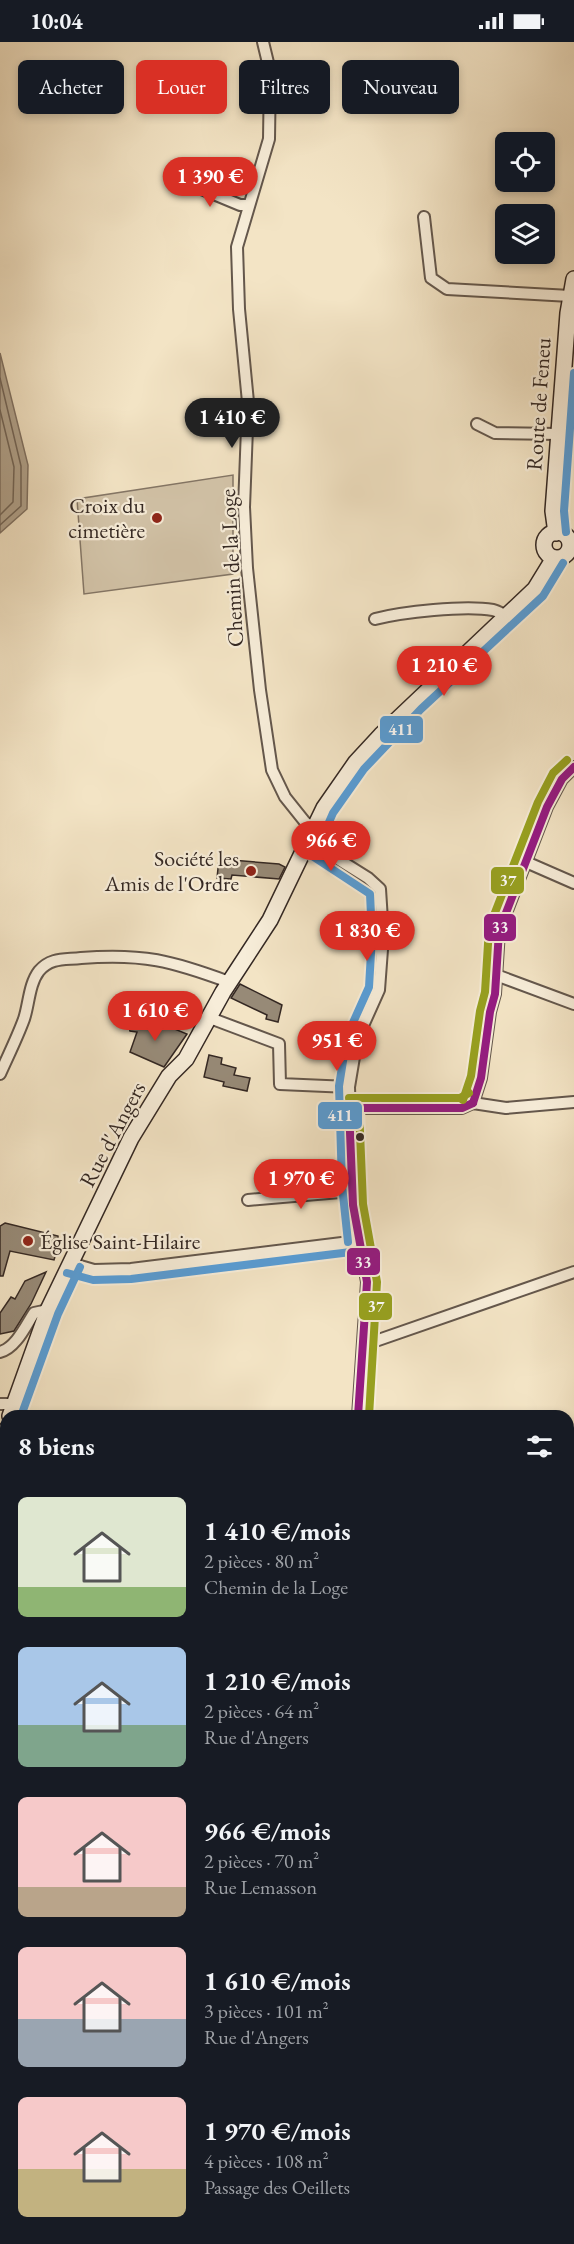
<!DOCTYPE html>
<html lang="fr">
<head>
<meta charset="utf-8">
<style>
	body { margin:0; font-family:"EB Garamond",serif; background:#242831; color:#f1f3f6; height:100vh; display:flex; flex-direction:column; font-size:22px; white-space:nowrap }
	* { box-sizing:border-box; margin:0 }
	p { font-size:20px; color:#9ea1a6 }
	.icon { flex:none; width:33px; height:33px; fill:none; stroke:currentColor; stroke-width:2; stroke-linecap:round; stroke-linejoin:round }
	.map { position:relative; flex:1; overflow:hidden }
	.sheet { position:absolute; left:0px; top:1368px; width:574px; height:834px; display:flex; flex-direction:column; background:#171b24; border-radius:18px 18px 0 0; box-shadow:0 3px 9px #0003 }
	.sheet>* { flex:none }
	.top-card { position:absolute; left:18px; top:18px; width:538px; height:54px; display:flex; gap:12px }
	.fabs { position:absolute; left:495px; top:90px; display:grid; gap:12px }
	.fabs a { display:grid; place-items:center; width:60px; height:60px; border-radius:9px; background:#171b24; box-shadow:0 3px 9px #0003; font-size:30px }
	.price { position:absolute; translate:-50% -51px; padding:0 14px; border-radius:21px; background:#d93025; color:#fff; font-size:20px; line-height:39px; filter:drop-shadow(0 2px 3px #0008) }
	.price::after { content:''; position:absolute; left:50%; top:36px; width:18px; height:14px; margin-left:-9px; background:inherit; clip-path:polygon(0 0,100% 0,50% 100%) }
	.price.current { background:#222; color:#fff }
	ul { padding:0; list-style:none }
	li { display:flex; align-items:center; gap:18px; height:150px; padding:0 18px }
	li span { display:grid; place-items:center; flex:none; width:168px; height:120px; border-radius:9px; color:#555 }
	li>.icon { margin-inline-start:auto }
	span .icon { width:72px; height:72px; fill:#fffc; stroke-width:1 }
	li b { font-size:26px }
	h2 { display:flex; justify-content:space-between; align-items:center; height:72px; padding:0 18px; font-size:26px }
	.tag { padding:0 21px; border-radius:9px; background:#171b24; box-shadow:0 3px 9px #0003; font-size:21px; line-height:54px }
	.tag.current { background:#d93025; color:#fff }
	.status { display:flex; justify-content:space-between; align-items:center; height:42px; padding:0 30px; background:#171b24; direction:ltr }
	.status svg { height:16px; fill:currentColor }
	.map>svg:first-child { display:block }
	.green { fill:#d3c4a9; stroke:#847666; stroke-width:1.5 }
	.water { fill:#b2a48e; stroke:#807263; stroke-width:1.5 }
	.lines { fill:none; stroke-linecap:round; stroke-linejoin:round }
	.shore { stroke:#736658; stroke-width:1.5 }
	.building { fill:#978a77; stroke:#342823; stroke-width:1.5 }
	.street-casing { stroke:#64574c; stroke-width:14 }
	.secondary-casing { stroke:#342823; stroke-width:18 }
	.street { stroke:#f7edd9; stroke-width:10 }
	.secondary { stroke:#f7edd9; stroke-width:15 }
	.bus-1-casing { stroke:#f7edd9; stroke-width:12 }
	.bus-2-casing { stroke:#f7edd9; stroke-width:12 }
	.bus-3-casing { stroke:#f7edd9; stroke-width:12 }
	.bus-1 { stroke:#951b81; stroke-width:8 }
	.bus-2 { stroke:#589dd6; stroke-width:8 }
	.bus-3 { stroke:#97a01f; stroke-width:8 }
	.poi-dot { fill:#8f2418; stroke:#f7edd9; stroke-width:2 }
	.bus-dot { fill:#342823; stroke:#f7edd9; stroke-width:2 }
	.labels { text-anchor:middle; stroke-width:4.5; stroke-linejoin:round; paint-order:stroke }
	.street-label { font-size:22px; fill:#342823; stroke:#f7edd9 }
	.poi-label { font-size:22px; fill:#342823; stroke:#f7edd9; text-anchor:end }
	.line-badge { stroke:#f7edd9; stroke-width:2 }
	.badge-label { font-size:16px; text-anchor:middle; font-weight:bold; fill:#fff }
</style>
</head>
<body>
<div class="status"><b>10:04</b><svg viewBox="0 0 49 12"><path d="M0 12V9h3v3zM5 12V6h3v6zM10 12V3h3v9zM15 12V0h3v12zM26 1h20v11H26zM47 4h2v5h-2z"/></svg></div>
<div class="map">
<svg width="574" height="2202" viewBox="0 0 574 2202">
	<rect width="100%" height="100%" fill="#f3e4c5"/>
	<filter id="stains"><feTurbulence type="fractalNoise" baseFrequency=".00333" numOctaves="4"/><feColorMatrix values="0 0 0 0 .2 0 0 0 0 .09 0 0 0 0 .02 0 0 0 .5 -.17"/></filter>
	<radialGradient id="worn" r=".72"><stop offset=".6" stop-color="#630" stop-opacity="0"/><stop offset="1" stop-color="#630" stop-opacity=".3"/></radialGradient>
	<g class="green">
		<path d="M233,433V532L84,552L77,457Z"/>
		<path d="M0,1636L6,1638V2196H386L387,2202H0Z"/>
	</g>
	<path class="water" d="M0,311L28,423L27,467L0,491Z"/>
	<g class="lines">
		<g class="shore">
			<path d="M0,336L21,424V464L0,483"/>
			<path d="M0,368L14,425L13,460L0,473"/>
		</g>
	</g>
	<g class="building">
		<path d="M219,817L279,822L285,825L279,837L232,833L231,837L217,836Z"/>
		<path d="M240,942L282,963L278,980L266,977L267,973L231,956Z"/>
		<path d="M127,979L165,983L187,992L164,1025L130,1010L137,990L130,989Z"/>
		<path d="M209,1013L222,1016L221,1022L236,1026L234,1033L250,1036L247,1049L223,1044L224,1040L204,1035Z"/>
		<path d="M5,1181L58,1194V1205L54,1218L10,1209L3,1234H0V1184Z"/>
		<path d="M46,1230L31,1262L14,1289L0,1292V1271L11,1255L15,1257L25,1239Z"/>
	</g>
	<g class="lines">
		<g class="street-casing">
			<g id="street">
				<path d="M263,0L270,29L269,97L237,205L239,267L248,360L244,465L247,526L260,648L272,728L285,755L305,780L314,787"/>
				<path d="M172,140L187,141L240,163H248"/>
				<path d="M424,175L431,236L447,247L570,254"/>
				<path d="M477,382L495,391L559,392"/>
				<path d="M375,577C402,570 465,563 493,568C498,569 502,572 506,574"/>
				<path d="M309,799L368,836L380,847L383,894L379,948L357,997L349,1045L353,1163L367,1240L358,1374"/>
				<path d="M526,820L574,841"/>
				<path d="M496,933L574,962"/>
				<path d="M210,976L279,1002L280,1042L349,1045"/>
				<path d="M0,1032C8,1014 17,996 24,977C29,962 29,942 39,929C51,915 65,918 81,916C143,911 172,919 229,940"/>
				<path d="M473,1061L481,1036L490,970L495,952L499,889L547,765L562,737L574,725"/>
				<path d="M349,1066H462L473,1061L506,1066L574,1060"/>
				<path d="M248,1158L352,1149"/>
				<path d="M70,1221L94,1228L131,1227L358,1199"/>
				<path d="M364,1303L574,1230"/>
				<path d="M0,1310C16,1306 26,1283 34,1271L48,1268"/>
				<path d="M0,1362H13"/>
				<path d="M0,1617L6,1620"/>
				<path d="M568,1842L574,1841"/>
				<path d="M568,2021L574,2029"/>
			</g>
		</g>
		<g class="secondary-casing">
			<g id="secondary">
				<circle cx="557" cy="503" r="13"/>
				<path d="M556,491L553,469L568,271L574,237"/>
				<path d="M10,1374L48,1268L131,1096L169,1034L186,1017L223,950L270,878L324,766L356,720L381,693L535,547L554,516"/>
				<path d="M0,1407L6,1388"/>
			</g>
		</g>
		<use href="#street" class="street"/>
		<use href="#secondary" class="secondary"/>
		<g class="bus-1-casing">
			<g id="bus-1">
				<path d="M473,1061L481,1036L490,970L495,952L499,889L547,765L562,737L574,725"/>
				<path d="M349,1066L353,1163L367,1240L358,1374"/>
				<path d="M349,1066H462L473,1061"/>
			</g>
		</g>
		<g class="bus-2-casing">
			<g id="bus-2">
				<path d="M566,490L564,469L574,331"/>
				<path d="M319,803L333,771L364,727L421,667L543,554L563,521"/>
				<path d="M303,808L370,852L372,894L369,945L347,994L339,1044L342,1143L348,1200"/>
				<path d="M67,1231L93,1238L131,1237L359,1209"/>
				<path d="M21,1374L58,1272L80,1225"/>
			</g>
		</g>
		<g class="bus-3-casing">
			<g id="bus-3">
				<path d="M349,1056H460L469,1051"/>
				<path d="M463,1058L471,1034L480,969L485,950L489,886L538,760L553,731L567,718"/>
				<path d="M359,1066L363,1162L377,1240L369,1374"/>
			</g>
		</g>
		<use href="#bus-1" class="bus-1"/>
		<use href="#bus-2" class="bus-2"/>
		<use href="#bus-3" class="bus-3"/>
	</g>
	<g class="poi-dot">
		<circle cx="157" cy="476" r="6"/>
		<circle cx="251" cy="829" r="6"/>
		<circle cx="28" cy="1199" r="6"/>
	</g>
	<circle class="bus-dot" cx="360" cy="1095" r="5"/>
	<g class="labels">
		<g class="street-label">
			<text transform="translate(538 362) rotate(-86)" y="8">Route de Feneu</text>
			<text transform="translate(231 526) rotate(-93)" y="8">Chemin de la Loge</text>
			<text transform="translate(112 1092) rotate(-62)" y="8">Rue d'Angers</text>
		</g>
		<g class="poi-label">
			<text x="145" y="471">Croix du<tspan x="145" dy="25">cimetière</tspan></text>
			<text x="239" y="824">Société les<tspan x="239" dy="25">Amis de l'Ordre</tspan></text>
			<text x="40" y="1207" text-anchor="start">Église Saint-Hilaire</text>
		</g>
	</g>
	<g class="line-badge">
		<rect x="379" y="673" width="45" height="29" rx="6" fill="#589dd6"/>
		<rect x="490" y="824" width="35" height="29" rx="6" fill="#97a01f"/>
		<rect x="483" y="871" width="34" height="29" rx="6" fill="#951b81"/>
		<rect x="317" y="1059" width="46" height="29" rx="6" fill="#589dd6"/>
		<rect x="346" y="1205" width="35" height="29" rx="6" fill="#951b81"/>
		<rect x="358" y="1250" width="35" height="29" rx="6" fill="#97a01f"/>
	</g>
	<g class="badge-label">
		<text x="401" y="693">411</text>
		<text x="508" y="844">37</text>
		<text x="500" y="891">33</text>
		<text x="340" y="1079">411</text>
		<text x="363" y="1226">33</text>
		<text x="376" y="1270">37</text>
	</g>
	<rect width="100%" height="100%" filter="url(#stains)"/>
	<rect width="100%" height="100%" fill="url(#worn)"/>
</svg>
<div class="fabs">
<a><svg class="icon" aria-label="locate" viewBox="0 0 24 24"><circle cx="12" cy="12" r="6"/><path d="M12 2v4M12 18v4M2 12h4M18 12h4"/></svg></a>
<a><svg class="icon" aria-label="layers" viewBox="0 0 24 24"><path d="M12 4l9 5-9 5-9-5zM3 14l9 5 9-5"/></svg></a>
</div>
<b class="price" style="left:210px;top:166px">1 390 €</b>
<b class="price current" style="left:232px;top:407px">1 410 €</b>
<b class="price" style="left:444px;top:655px">1 210 €</b>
<b class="price" style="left:331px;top:830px">966 €</b>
<b class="price" style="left:367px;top:920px">1 830 €</b>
<b class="price" style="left:155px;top:1000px">1 610 €</b>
<b class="price" style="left:337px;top:1030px">951 €</b>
<b class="price" style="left:301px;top:1168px">1 970 €</b>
<div class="top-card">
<a class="tag">Acheter</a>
<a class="tag current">Louer</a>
<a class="tag">Filtres</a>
<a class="tag">Nouveau</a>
</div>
<section class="sheet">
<h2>8 biens<svg class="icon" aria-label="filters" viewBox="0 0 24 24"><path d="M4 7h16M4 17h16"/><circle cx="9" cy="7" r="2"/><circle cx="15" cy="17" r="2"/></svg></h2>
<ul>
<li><span style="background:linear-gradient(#dfe7d0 75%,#8fb573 0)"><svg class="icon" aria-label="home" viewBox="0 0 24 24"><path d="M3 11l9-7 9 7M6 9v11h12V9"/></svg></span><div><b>1 410 €/mois</b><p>2 pièces · 80 m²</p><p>Chemin de la Loge</p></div></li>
<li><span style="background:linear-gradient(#a9c7e8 65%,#7fa58c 0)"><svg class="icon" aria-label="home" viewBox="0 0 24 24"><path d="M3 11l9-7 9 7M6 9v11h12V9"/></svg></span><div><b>1 210 €/mois</b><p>2 pièces · 64 m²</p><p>Rue d'Angers</p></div></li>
<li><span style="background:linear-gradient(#f6c9c9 75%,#b9a48a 0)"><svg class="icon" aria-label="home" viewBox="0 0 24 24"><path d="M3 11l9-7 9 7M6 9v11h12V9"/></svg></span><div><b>966 €/mois</b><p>2 pièces · 70 m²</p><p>Rue Lemasson</p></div></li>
<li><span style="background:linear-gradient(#f6c9c9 60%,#9aa5b1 0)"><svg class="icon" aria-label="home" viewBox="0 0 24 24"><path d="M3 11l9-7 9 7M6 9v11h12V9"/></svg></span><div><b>1 610 €/mois</b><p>3 pièces · 101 m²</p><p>Rue d'Angers</p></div></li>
<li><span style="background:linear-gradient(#f6c9c9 60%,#c2b280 0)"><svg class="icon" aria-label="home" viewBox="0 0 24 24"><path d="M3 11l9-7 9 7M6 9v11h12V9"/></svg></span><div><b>1 970 €/mois</b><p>4 pièces · 108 m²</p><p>Passage des Oeillets</p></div></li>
</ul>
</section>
</div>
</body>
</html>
